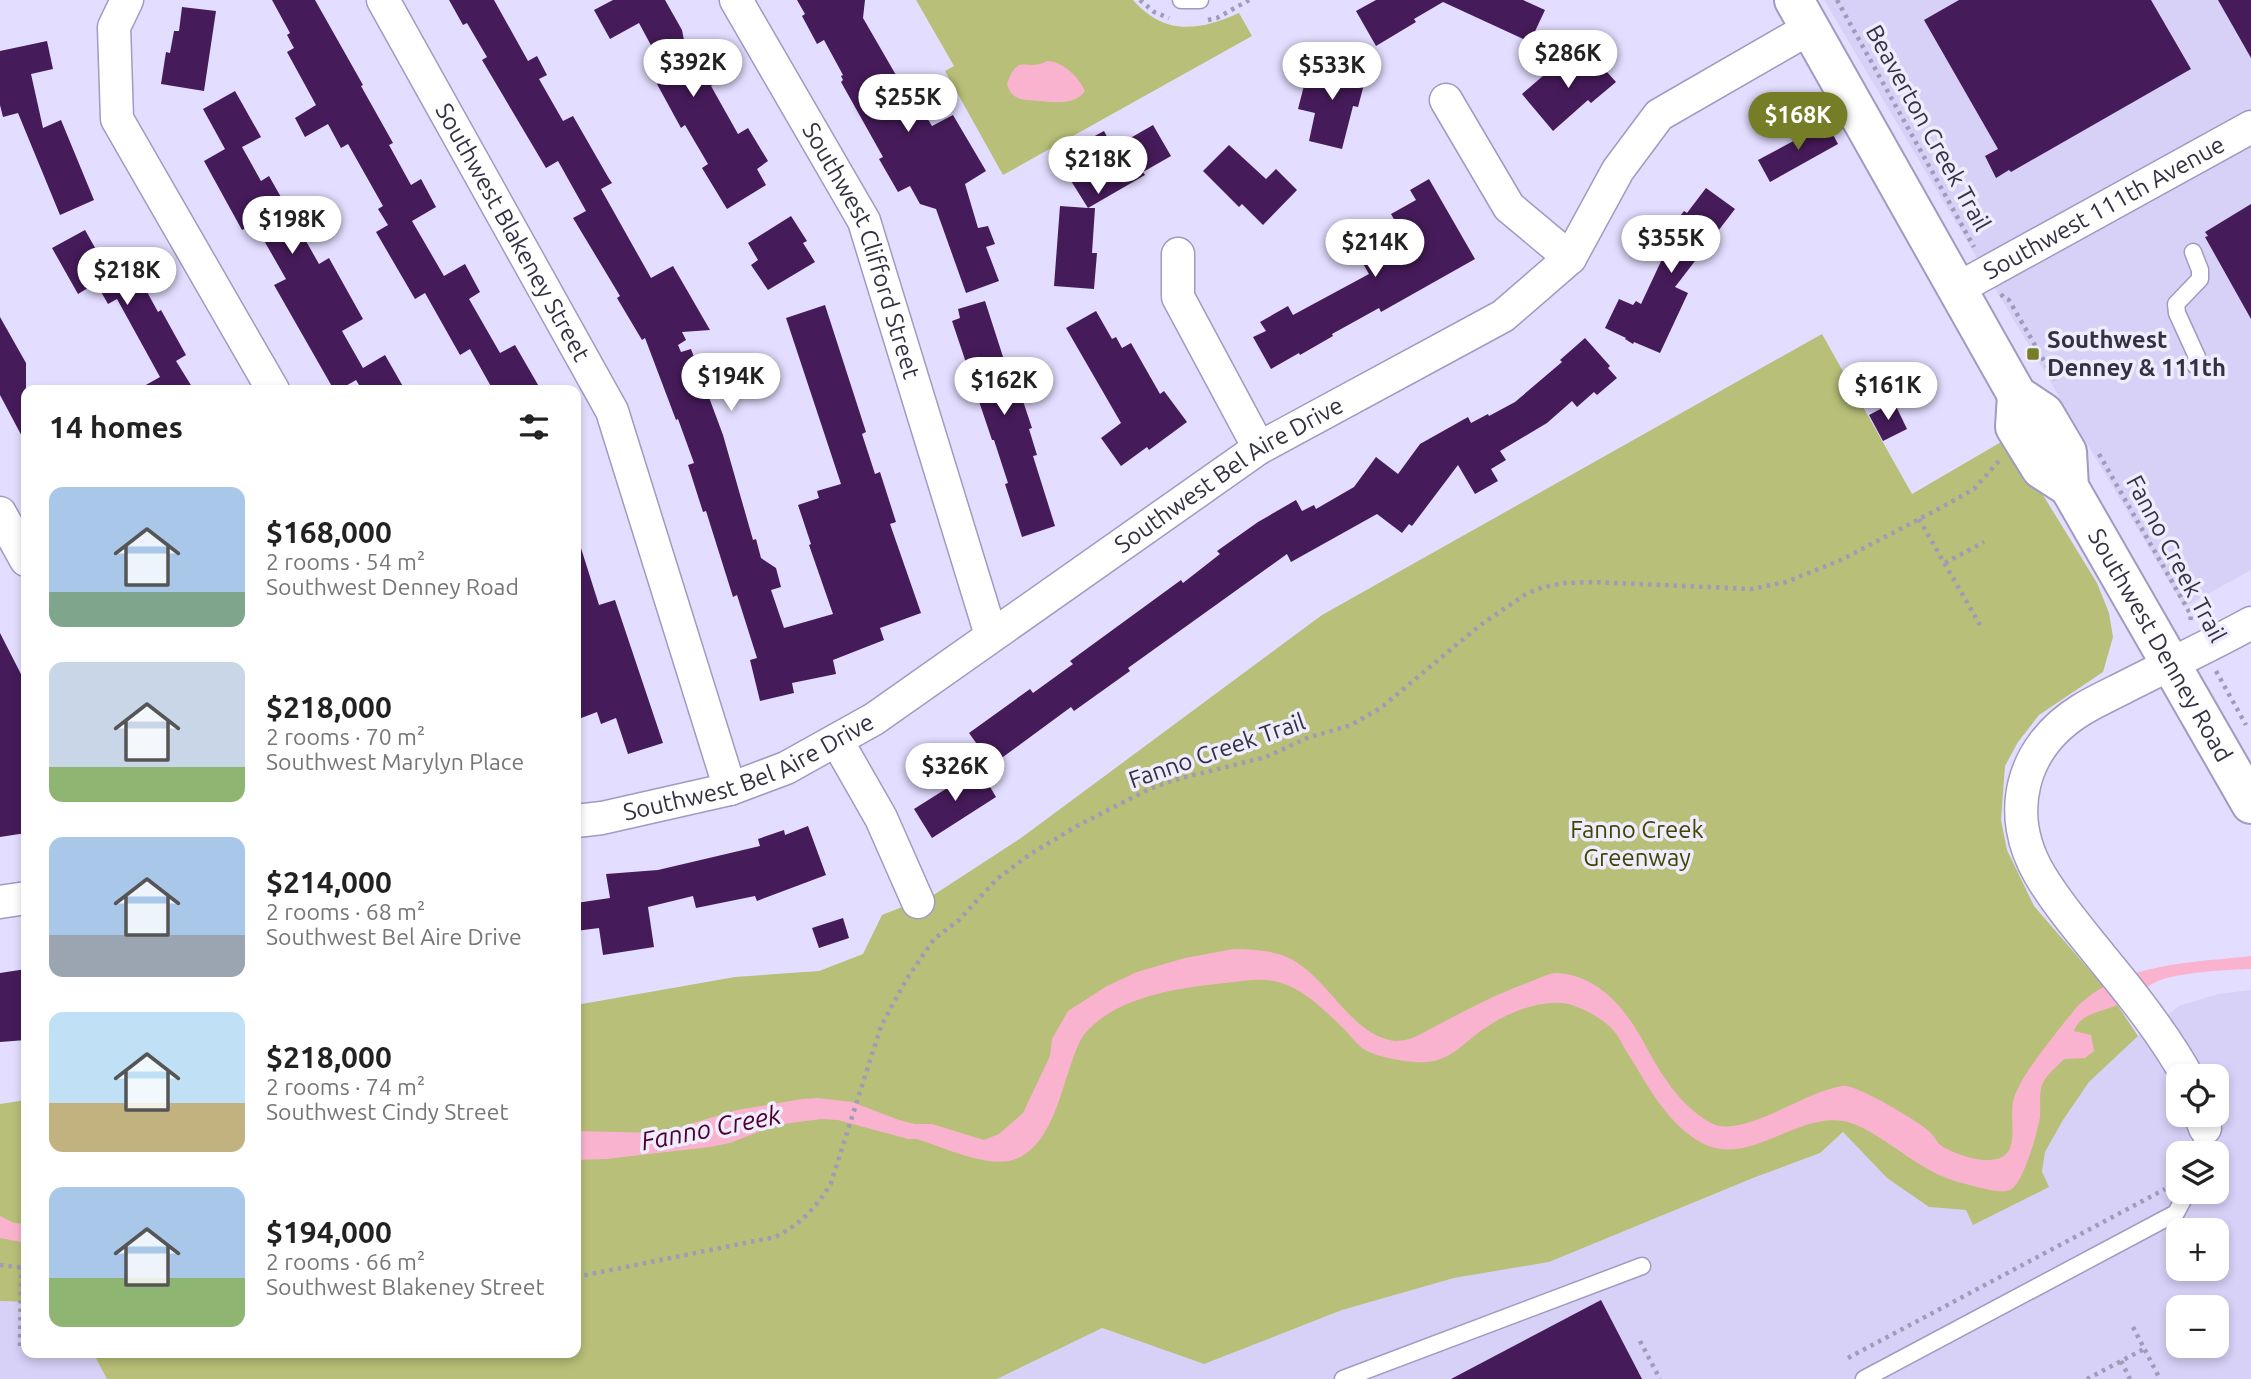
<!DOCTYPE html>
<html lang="en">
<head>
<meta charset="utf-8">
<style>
	body { margin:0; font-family:Ubuntu,sans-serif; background:#f2f2f2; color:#222; height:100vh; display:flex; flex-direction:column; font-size:26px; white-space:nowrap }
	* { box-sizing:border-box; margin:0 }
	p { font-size:23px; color:#767676 }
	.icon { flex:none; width:38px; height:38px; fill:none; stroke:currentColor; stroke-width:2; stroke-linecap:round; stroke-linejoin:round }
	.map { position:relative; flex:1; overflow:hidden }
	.panel { position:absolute; left:21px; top:385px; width:560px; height:973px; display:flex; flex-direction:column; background:#fff; border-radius:14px; box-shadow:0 4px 10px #0003 }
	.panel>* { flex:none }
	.tools { position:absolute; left:2166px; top:1064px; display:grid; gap:14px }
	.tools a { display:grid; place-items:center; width:63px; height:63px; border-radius:14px; background:#fff; box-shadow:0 4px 10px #0003; font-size:35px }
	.price { position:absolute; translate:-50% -60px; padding:0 16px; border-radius:24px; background:#fff; color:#222; font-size:23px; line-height:46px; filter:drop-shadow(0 2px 4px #0008) }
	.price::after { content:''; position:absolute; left:50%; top:42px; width:21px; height:16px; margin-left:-10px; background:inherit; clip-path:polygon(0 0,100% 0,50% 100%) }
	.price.on { background:#767d27; color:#fff }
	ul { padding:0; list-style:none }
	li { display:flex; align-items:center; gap:21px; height:175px; padding:0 28px }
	li span { display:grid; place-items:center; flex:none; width:196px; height:140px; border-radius:14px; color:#555 }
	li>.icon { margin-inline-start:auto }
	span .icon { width:84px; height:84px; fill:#fffc; stroke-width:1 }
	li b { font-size:30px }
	h2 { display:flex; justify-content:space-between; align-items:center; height:84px; padding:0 28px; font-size:30px }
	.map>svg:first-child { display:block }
	.built { fill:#d7d0f7; fill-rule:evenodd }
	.green { fill:#b7bf78 }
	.water { fill:#fab3cf }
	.building { fill:#461b5a }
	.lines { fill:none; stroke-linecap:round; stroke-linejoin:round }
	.service-casing { stroke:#a19ac1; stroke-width:19 }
	.minor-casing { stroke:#a19ac1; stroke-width:35 }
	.tertiary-casing { stroke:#a19ac1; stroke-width:42 }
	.path { stroke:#a09bb6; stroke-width:4.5; stroke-dasharray:3.5 5; stroke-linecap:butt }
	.service { stroke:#fff; stroke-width:16 }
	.minor { stroke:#fff; stroke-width:32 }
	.tertiary { stroke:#fff; stroke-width:38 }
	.poi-dot { fill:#767d27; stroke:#efecfe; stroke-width:2.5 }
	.labels { text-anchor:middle; stroke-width:7; stroke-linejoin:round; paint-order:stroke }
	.street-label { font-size:24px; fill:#343142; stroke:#efecfe }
	.poi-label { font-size:24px; font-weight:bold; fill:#343142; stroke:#efecfe; text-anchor:start }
	.park-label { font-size:24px; fill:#414500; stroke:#efecfe }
	.water-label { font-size:26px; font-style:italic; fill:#4f012e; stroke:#efecfe }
</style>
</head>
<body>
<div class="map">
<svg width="2251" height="1379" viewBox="0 0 2251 1379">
	<rect width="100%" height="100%" fill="#e3ddff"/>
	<g class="built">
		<path d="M1824,0H2251V570L2184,607Z"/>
		<path d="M2251,990V1379H997L1101,1328L1204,1364L1342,1310L1454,1278L1549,1262L1753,1178L1820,1153L1843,1132L1887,1178L1929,1207L1967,1210L1973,1225L2042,1172L2045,1152L2063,1120L2089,1082L2138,1036L2179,1006L2218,994ZM2179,1076H2217V1115H2179ZM2179,1153H2217V1192H2179ZM2179,1230H2217V1269H2179ZM2179,1307H2217V1346H2179Z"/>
		<path d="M0,1301L26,1302V1353H93L107,1379H0Z"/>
	</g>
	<g class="green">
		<path d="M916,0H1133C1165,36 1199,31 1239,13L1252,36L1003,175L945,71L954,66Z"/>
		<path d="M1822,334L1912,494L2008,438L2097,583L2109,613L2113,637L2103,672L2039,715L2018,742L2005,766L2001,820L2007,850L2034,906L2110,994L2138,1036L2089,1082L2063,1120L2045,1152L2042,1172L2049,1187L1973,1225L1966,1210L1929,1207L1887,1178L1843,1132L1820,1153L1753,1178L1549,1262L1454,1278L1342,1310L1204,1364L1102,1328L997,1379H107L93,1353H576V1005L735,977L819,971L863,954L882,915L935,894L1021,838L1322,615Z"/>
		<path d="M26,1100V1302L0,1301V1104Z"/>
	</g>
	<g class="water">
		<path d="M1047,61C1062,61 1079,77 1085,91C1074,106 1055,102 1038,101C1031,100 1023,101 1016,97C1011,94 1009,90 1007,84C1018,51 1027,73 1047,61Z"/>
		<path d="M1234,949C1249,949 1267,950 1282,955C1324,970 1345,1027 1386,1039C1397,1043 1407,1040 1417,1036C1455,1016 1492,995 1532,981C1540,978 1549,973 1557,973C1598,975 1626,1009 1644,1043C1661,1074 1679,1105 1711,1123C1739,1139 1800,1096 1830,1089C1835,1088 1841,1085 1846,1086C1862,1088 1916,1120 1929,1131C1933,1135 1936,1140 1939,1144C1947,1151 1973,1160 1984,1160C2028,1162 2005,1119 2015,1095C2022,1077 2035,1061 2046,1046C2056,1033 2066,1020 2076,1008C2121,962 2192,963 2251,956V969C2230,969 2176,973 2158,981C2143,988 2130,1000 2115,1006C2100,1012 2080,1014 2074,1031L2091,1035L2094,1051L2085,1058L2064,1059C2058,1066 2048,1073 2044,1081C2038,1090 2041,1106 2040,1117C2038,1131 2023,1185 2010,1190C2001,1193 1990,1190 1981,1188C1962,1183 1943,1179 1926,1168C1904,1156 1868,1125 1843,1121C1795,1113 1749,1168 1702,1143C1667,1124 1649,1087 1628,1054C1623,1046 1619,1036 1612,1029C1602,1018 1583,1008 1568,1004C1542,998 1507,1013 1485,1028C1461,1044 1449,1065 1415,1062C1400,1061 1378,1057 1365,1050C1357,1045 1350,1035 1344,1029C1322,1008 1297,981 1264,980C1255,979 1244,981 1235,982C1187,987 1126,993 1090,1028C1079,1038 1075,1053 1070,1067C1059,1100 1047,1153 1009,1161C983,1166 942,1147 917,1139H908L838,1120L821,1119L776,1125L730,1143L710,1147L606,1159L576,1160V1131L660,1133L737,1110L802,1099L818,1098L852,1102L899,1120L915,1124H932L984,1140L999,1134L1023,1113L1050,1056L1052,1039L1068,1011L1107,986L1137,972L1185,958Z"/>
		<path d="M0,1216L14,1223L26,1224V1243L0,1238Z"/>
	</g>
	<g class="building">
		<path d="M272,0H315L363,85L361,86L393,143L389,145L411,185L421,179L436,207L412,221L444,276L465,264L480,292L469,299L500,353L515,345L541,390H493L470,349L460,355L425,293L415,299L376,232L388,225L378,209L383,206L348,144L341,148L328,124L305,137L295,118L316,105L287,52L294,48L287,35L290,33Z"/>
		<path d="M449,0H494L528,61L537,56L547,75L539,79L563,121L573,116L608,177L612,183L601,189L651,278L673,266L710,330L682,332L686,340L678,345L681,352L691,349L723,435L753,540L756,539L761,558L776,568L781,587L771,590L784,628L833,614L809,545L811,544L798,505L819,498L817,491L841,484L786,318L825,305L866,432L862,434L875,474L880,472L896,522L890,524L921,613L880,628L884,640L833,660L836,674L792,683L794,693L760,701L750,660L757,658L737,595L733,597L706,511L703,512L688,465L694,463L678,419L676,420L645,338L642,340L617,298L620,296L573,218L586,211L558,161L546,168L482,60L487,57L467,23L463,25Z"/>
		<path d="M613,0H665L682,30L689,65L701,59L715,84L711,86L738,134L748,128L768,161L757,169L766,185L727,209L702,168L708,164L685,125L681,128L657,84L668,77L639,23L610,39L594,10Z"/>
		<path d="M797,0H865L863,18L900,82L904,80L932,126L953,115L986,171L965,184L978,228L988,226L995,244L986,247L999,281L966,293L936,209L920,204L910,186L898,192L879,159L883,157L841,82L843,80L841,76L843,75L824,40L817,44L802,16L805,14Z"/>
		<path d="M1376,0H1523L1545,10L1530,42L1443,2L1414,19L1416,22L1376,46L1356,11Z"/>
		<path d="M1959,0H2151L2191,69L2011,172L2009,170L1996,178L1985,156L1998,149L1924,20Z"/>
		<path d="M2218,0H2251V58Z"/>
		<path d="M182,7L216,11L204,91L161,84L166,52L170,53L174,31H179Z"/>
		<path d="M47,41L53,69L31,74L43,128L61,120L94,200L60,215L18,113L3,117L0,105V51Z"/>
		<path d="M1589,52L1616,82L1591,103L1588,100L1553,131L1522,94L1558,63L1566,72Z"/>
		<path d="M1327,63L1367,73L1358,107L1353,106L1342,149L1309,141L1315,113L1298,109L1308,70L1325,74Z"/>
		<path d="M235,91L261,137L242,147L261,181L269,176L319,264L329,258L363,319L342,331L363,368L385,355L405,390H362L356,380L339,390H334L274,285L286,279L254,223L242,230L226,201L204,161L225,149L203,109Z"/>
		<path d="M1827,123L1838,144L1770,182L1758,160Z"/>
		<path d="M1153,125L1171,156L1143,172L1145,175L1088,208H1095L1092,253H1097L1094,289L1054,286L1060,206L1088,208L1056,157L1104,131L1113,148Z"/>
		<path d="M1229,145L1266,179L1276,169L1297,190L1263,225L1242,204L1239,207L1203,171Z"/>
		<path d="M1429,179L1475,259L1381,312L1379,308L1332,334L1333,336L1300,355L1299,353L1271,369L1253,337L1266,331L1260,322L1288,306L1293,315L1369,274L1361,260L1404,237L1391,214L1416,200L1410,190Z"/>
		<path d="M1706,188L1735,209L1675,287L1688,293L1660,353L1634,342L1633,344L1625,339L1626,338L1605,328L1619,299L1633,305L1636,301L1641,304L1664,255L1656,248L1684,211L1687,213Z"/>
		<path d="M2251,204V319L2205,237L2208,236L2205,232Z"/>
		<path d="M791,216L807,241L803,243L815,262L768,290L751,265L758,260L748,243Z"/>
		<path d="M85,230L107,269L128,257L158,312L161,310L186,355L176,361L194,390H137L160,377L117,299L108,304L96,283L78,294L52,248Z"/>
		<path d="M985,301L1005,363L1010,362L1032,428L1029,429L1037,455L1033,456L1055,526L1022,537L1005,484L1008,483L994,440H992L952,321L960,318L958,309Z"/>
		<path d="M1096,311L1112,339L1116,337L1122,348L1131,343L1160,394L1164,391L1187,422L1149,450L1147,447L1121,466L1101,438L1121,423L1066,328Z"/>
		<path d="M0,317L26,363V444L0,395Z"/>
		<path d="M1585,338L1610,366L1608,368L1617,378L1597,395L1594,392L1577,407L1572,401L1547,423L1500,451L1506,460L1491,469L1498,481L1475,494L1458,465L1412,526L1409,524L1402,533L1377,514L1291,562L1287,554L1128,668L1130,671L1074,711L1071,707L992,765L969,733L1030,689L1033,693L1073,664L1070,661L1181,580L1183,583L1220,554L1217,551L1258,522L1296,500L1302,511L1314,505L1316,509L1354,487L1376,457L1398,474L1420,444L1468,417L1471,423L1488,414L1489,416L1515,402L1562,362L1560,360Z"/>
		<path d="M1894,402L1907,429L1883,441L1869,415Z"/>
		<path d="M580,545L599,605L615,600L663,743L628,754L616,718L601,724L597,712L576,720V546Z"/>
		<path d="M0,633L24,680L26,694V739H21L26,773V833L0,837Z"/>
		<path d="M979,768L996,797L932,838L914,809Z"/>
		<path d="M808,826L826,875L757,901L755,896L696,908L693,896L648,907L654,947L603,955L599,928L576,931V903L610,898L606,874L658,870L760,846L758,839L784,830L785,835Z"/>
		<path d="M843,918L849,938L819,948L812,928Z"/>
		<path d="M26,969V1040L0,1042V973Z"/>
		<path d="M1601,1300L1642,1379H1451Z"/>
	</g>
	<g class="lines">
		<g class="service-casing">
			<g id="service">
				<path d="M1181,0H1200"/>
				<path d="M2193,252L2200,270V279L2176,304L2177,313L2197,357L2195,365"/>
				<path d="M2199,1153L2205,1128"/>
				<path d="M1343,1379L1642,1266"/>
				<path d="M1864,1379L2176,1213L2187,1192"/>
			</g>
		</g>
		<g class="minor-casing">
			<g id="minor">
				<path d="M127,0L114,27L117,119L273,390"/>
				<path id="s1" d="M383,0L612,411L730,789"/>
				<path id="s2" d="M736,0L864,221L991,635"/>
				<path d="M1446,100L1509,207L1570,258"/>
				<path d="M1178,254V297L1259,448"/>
				<path id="s3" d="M1957,289L2251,127"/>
				<path d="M0,513L26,560"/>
				<path d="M837,741L881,818L918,902"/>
				<path id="s4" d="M576,821L602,818L730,789L786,768L874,719L1259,448L1503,316L1570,258L1618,170L1659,115L1810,28"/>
				<path d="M0,902L26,898"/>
				<path d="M2187,1076C2165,1036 2136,999 2107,964C2084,935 2059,907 2040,875C2004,814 2021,747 2081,710C2094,702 2109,695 2123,688C2166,666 2209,646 2251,623"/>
				<path d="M2200,1115L2205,1128"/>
			</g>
		</g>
		<g class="tertiary-casing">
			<g id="tertiary">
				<path id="s5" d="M1794,0L2017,395L2044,413L2067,452L2069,487L2251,804"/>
				<path d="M2017,395L2015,427L2041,469L2069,487"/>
			</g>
		</g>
		<g class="path">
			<path d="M1140,0L1154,12L1169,18"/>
			<path d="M1837,0L1974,247"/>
			<path d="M1208,20L1217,18L1249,0"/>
			<path d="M2001,294L2004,298L2009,300L2055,380"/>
			<path d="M2099,454L2191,615L2190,624"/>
			<path d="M1919,519L1980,625"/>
			<path d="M1945,563L1984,542"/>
			<path d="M2216,671L2246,725"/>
			<path d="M2172,1179V1167"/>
			<path d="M0,1265L26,1268"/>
			<path d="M576,1277L775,1237C800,1225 817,1207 831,1183L881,1026L906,980L934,939L959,920L997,879L1029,855L1077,826L1149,789L1174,780L1266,757L1307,738L1351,725L1382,707L1479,626L1526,594L1543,587L1564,583L1594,582L1751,589L1786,582L1841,560L1944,506L1974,489L1999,461"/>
			<path d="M2133,1327L2160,1379"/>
			<path d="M1640,1341L1660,1379"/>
			<path d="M20,1346L21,1267"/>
			<path d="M1848,1358L2165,1189"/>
			<path d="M2121,1361L2130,1379"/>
			<path d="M2087,1379L2144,1349"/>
		</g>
		<use href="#service" class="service"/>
		<use href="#minor" class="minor"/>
		<use href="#tertiary" class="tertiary"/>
	</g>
	<rect class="poi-dot" x="2026" y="347" width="14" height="14" rx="3.5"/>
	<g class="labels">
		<g class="street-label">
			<text transform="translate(1928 128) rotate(61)" y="8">Beaverton Creek Trail</text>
			<text dy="8" stroke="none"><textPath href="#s3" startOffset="168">Southwest 111th Avenue</textPath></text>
			<text dy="8" stroke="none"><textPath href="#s1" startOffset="266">Southwest Blakeney Street</textPath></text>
			<text dy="8" stroke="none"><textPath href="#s2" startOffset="282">Southwest Clifford Street</textPath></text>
			<text dy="8" stroke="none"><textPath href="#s4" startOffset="749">Southwest Bel Aire Drive</textPath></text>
			<text transform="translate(2176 559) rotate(62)" y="8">Fanno Creek Trail</text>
			<text dy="8" stroke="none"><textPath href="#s5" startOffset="749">Southwest Denney Road</textPath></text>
			<text transform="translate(1217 751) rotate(-19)" y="8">Fanno Creek Trail</text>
			<text dy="8" stroke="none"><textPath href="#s4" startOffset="182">Southwest Bel Aire Drive</textPath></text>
		</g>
		<g class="poi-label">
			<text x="2047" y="348">Southwest<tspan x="2047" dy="28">Denney &amp; 111th</tspan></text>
		</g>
		<g class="park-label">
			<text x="1637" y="838">Fanno Creek<tspan x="1637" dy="28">Greenway</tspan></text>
		</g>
		<g class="water-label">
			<text transform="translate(711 1128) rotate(-11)" y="9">Fanno Creek</text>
		</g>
	</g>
</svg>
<div class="tools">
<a><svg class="icon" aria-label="locate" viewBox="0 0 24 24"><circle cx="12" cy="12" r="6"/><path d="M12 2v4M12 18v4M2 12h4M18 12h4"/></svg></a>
<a><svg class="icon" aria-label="layers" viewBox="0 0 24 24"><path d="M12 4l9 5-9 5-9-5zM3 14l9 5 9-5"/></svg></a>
<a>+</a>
<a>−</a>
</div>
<b class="price" style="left:1568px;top:90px">$286K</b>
<b class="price" style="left:693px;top:99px">$392K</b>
<b class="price" style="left:1332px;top:102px">$533K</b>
<b class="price" style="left:908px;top:134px">$255K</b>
<b class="price on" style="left:1798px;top:152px">$168K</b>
<b class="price" style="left:1098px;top:196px">$218K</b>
<b class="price" style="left:292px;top:256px">$198K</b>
<b class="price" style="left:1671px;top:275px">$355K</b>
<b class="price" style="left:1375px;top:279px">$214K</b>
<b class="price" style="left:127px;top:307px">$218K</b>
<b class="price" style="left:731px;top:413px">$194K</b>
<b class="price" style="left:1004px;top:417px">$162K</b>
<b class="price" style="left:1888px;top:422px">$161K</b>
<b class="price" style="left:955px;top:803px">$326K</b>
<section class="panel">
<h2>14 homes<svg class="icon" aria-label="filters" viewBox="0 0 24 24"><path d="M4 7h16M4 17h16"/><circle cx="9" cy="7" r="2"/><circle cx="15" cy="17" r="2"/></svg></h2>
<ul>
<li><span style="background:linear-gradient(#a9c7e8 75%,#7fa58c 0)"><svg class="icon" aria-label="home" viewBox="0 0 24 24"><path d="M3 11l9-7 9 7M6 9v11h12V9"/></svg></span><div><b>$168,000</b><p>2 rooms · 54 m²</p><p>Southwest Denney Road</p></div></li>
<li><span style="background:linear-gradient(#c9d6e8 75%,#8fb573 0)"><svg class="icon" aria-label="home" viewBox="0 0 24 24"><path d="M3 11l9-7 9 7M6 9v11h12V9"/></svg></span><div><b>$218,000</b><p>2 rooms · 70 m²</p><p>Southwest Marylyn Place</p></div></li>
<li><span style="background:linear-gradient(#a9c7e8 70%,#9aa5b1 0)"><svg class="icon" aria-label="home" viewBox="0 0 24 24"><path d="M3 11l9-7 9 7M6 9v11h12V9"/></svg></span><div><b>$214,000</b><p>2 rooms · 68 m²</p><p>Southwest Bel Aire Drive</p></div></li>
<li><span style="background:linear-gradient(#bfe0f5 65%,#c2b280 0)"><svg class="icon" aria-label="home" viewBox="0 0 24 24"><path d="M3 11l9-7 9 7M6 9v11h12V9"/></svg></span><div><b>$218,000</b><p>2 rooms · 74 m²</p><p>Southwest Cindy Street</p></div></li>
<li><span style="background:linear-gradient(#a9c7e8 65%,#8fb573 0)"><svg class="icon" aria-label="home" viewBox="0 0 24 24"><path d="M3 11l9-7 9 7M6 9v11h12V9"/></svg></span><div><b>$194,000</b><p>2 rooms · 66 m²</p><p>Southwest Blakeney Street</p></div></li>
</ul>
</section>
</div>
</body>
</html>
